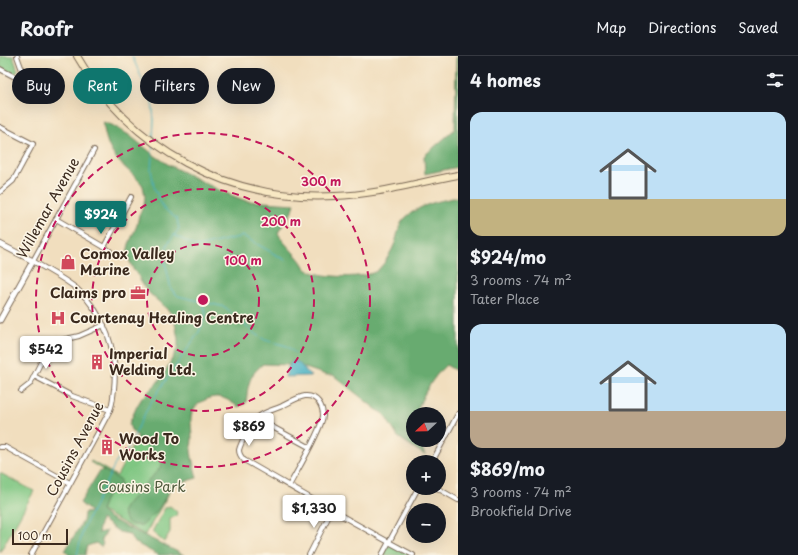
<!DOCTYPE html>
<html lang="en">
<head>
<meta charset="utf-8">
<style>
	body { margin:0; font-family:"Playpen Sans",sans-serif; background:#242831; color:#f1f3f6; height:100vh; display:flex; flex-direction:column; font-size:15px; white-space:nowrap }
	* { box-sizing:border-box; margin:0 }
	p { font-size:13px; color:#9ea1a6 }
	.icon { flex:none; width:22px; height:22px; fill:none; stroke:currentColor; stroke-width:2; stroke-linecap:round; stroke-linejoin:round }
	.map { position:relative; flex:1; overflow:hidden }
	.drawer { display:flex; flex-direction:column; background:#171b24; width:340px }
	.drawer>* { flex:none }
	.banner { position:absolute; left:12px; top:12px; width:380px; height:36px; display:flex; gap:8px }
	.needle { width:26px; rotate:248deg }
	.controls { position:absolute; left:406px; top:351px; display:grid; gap:8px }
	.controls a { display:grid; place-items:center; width:40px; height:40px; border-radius:50%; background:#171b24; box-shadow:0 4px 16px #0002; font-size:20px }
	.scale { position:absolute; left:12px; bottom:10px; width:56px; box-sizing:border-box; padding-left:4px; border:2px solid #3b2a1e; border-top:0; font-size:11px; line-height:14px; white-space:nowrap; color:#3b2a1e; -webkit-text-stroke:3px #fcf5e5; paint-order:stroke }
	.price { position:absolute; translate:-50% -34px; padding:0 9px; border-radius:4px; background:#fff; color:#222; font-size:13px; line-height:26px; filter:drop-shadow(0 1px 2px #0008) }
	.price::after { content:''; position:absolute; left:50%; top:24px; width:12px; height:9px; margin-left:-6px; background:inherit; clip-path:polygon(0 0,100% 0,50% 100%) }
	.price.current { background:#0f766e; color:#fff }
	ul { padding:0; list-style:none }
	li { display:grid; align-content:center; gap:8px; height:212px; padding:0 12px }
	li span { display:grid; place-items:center; height:124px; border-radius:12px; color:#555 }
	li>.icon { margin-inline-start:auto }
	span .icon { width:72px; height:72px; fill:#fffc; stroke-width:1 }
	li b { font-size:17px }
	h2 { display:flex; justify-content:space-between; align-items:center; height:48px; padding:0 12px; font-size:17px }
	.tag { padding:0 14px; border-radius:18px; background:#171b24; box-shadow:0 4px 16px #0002; font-size:14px; line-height:36px }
	.tag.current { background:#0f766e; color:#fff }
	header { display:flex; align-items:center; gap:24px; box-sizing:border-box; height:56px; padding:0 20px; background:#171b24; border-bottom:1px solid #363941 }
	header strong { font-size:19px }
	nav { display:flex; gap:22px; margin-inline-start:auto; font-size:14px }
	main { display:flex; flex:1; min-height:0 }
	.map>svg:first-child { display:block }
	.green { fill:#7fc682; stroke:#5d7850 }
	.forest { fill:#67ab70; stroke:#516a47 }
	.water { fill:#45b0c3; stroke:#406d70 }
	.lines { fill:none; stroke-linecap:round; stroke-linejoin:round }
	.stream { stroke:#45b0c3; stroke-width:1 }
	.minor-casing { stroke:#7b6956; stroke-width:6 }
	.tertiary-casing { stroke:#7b6956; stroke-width:7 }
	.secondary-casing { stroke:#7b6956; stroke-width:8 }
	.minor { stroke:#fff; stroke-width:4 }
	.tertiary { stroke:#fff; stroke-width:5 }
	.secondary { stroke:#f8e8c3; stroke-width:6 }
	.ring { fill:none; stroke:#c2185b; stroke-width:2; stroke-dasharray:7 5 }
	.labels { text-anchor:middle; stroke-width:3; stroke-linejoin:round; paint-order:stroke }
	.street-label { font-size:14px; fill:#3b2a1e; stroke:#fcf5e5 }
	.poi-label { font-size:14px; font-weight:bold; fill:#3b2a1e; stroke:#fcf5e5; text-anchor:start }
	.park-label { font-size:14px; fill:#4f593c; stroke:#fcf5e5 }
	.centre { fill:#c2185b; stroke:#fcf5e5; stroke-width:2 }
	.ring-label { font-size:12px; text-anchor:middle; font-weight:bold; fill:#c2185b; stroke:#fcf5e5; stroke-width:3; stroke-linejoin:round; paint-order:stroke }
</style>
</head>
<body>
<header>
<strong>Roofr</strong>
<nav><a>Map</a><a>Directions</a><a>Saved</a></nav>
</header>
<main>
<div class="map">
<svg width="458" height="499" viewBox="0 0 458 499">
	<rect width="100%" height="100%" fill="#fcf5e5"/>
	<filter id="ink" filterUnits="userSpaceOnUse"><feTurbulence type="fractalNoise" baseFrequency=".025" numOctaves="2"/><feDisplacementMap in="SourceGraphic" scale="8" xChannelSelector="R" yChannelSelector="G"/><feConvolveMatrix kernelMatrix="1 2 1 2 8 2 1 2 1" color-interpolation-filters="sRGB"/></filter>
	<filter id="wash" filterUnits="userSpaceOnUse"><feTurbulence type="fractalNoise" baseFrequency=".012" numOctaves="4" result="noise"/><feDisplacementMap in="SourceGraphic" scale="16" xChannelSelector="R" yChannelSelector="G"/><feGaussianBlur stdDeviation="0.9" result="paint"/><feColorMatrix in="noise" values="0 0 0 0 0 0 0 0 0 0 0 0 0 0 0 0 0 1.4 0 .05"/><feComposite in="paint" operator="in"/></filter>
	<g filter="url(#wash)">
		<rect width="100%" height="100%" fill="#f1debe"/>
		<g class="green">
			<path d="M0,0H13L18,15C13,21 6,14 0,11Z"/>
			<path d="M140,376L178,395L168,439L145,479L100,454L116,422L90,406L91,405L117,420Z"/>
			<path d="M0,417L34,435L0,496Z"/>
			<path d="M170,450L177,456L176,460L170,463V476L164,486L152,476L165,452Z"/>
			<path d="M389,486L413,499H382Z"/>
		</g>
		<g class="forest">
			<path d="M456,0H458V111L425,118L424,100L455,73Z"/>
			<path d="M103,66L112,69L129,79L154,99L169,109L223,136L246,145L295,148C292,159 283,167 278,177C283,187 292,194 299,203C302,206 303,210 306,213C316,222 370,224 379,213C386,206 391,196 395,187C398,178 398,169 405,162C420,148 439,145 458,141V316L446,309C432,322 422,340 416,358H413V384H419L425,399L398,381L383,357L377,354L333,319H326L291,307L289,309L263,308C248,320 248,330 246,347L238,351C228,343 219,338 207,343C185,353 192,365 192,383C192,387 191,391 191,395C192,404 195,413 197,422L179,427L172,431L157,455L143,469C130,470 127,468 122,456L127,448L160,412L162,403L131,374L129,368L137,350L142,342L157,327L167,312L178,292V283L174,262L169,255L148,236L141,226L137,217L134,215L130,206L127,197L129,188L137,169L139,159L144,149L145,140L143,130L141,127C118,103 108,102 103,66Z"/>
			<path d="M103,414L120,424V431H113L105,444L101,455L108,461L123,469L184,499H158L134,486L129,478L119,476L101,463L98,477L107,475L101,484L103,488L101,491L96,487L87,490L85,498L86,499H69L65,495L83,465L84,457L91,456L80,447L99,416Z"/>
		</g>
		<path class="water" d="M293,305L298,306L311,320L285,321L289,309Z"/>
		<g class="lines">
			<g class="stream">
				<path d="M132,0L152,46L154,64L153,83"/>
				<path d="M153,88L151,113L154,131L163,152L177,163L179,173L168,187L164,201L171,233L178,240L225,251L255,278L265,284L287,290L295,297"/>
				<path d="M174,179L197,191L243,180L285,204"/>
				<path d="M77,499L83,473L117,404L127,394L149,349L199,276L206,257L202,247"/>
			</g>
		</g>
	</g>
	<g filter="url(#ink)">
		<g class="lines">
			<g class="minor-casing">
				<g id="minor">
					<path d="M17,0L22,14L19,23"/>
					<path d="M0,13L47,38L53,39"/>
					<path d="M0,71L33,88L13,125L0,136"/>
					<path d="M56,163L104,191L131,141"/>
					<path d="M104,191L110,195"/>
					<path d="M104,269L79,280L62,284L54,287L47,294L34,320L72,340L110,354"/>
					<path d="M21,335L30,328L34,320"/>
					<path d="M256,362L309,391"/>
					<path d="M439,375L447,379"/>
					<path d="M0,391H5L70,427"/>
					<path d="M432,406L458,358"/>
					<path d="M289,430C297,415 321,375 323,360C323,350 317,339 305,340C297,341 287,348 280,351C273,354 263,356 257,362C252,366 241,386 239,394C239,398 241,401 244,404C300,436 356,469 413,499"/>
					<path d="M437,432L458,444"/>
					<path d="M31,499L100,373C103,367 107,360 110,354C113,347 113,340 114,333C118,296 105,258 77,233C64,222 47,214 33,205L94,94"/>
					<path d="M309,499L332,454"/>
					<path d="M382,499L418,432"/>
				</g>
			</g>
			<g class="tertiary-casing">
				<path id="tertiary" d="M0,188L33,205L0,264"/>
			</g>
			<g class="secondary-casing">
				<path id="secondary" d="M77,0C130,93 229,146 335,140C375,139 419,126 458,119"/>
			</g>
			<use href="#minor" class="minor"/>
			<use href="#tertiary" class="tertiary"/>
			<use href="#secondary" class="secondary"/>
		</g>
	</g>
	<g class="ring">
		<circle cx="203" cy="244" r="56"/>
		<circle cx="203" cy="244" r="111"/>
		<circle cx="203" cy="244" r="167"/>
	</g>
	<defs>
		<g id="shop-bare" transform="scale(1.2)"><path d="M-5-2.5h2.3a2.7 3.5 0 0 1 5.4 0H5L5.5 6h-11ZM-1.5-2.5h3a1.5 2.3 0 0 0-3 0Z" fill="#d1495b" stroke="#fcf5e5" stroke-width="2.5" paint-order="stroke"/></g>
		<g id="office-bare" transform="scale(1.2)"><path d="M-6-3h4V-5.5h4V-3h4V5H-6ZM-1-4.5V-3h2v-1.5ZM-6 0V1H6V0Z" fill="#d1495b" stroke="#fcf5e5" stroke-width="2.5" paint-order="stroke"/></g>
		<g id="hospital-bare" transform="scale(1.2)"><path d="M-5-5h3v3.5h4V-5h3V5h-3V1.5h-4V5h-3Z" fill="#d1495b" stroke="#fcf5e5" stroke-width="2.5" paint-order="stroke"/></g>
		<g id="building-bare" transform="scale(1.2)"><path d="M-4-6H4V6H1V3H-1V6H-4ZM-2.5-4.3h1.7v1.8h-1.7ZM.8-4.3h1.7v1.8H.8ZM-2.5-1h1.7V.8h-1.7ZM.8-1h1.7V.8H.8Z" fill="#d1495b" stroke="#fcf5e5" stroke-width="2.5" paint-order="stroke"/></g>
	</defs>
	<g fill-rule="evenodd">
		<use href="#shop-bare" x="68" y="206"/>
		<use href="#office-bare" x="138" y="237"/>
		<use href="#hospital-bare" x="58" y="262"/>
		<use href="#building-bare" x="97" y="306"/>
		<use href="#building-bare" x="107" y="391"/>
	</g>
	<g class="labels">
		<g class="street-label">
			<text transform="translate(48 152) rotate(-61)" y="5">Willemar Avenue</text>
			<text transform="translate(75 393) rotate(-62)" y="5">Cousins Avenue</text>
		</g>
		<g class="poi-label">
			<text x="80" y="203">Comox Valley<tspan x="80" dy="16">Marine</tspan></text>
			<text x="126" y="242" text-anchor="end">Claims pro</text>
			<text x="70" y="267">Courtenay Healing Centre</text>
			<text x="109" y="303">Imperial<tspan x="109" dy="16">Welding Ltd.</tspan></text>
			<text x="119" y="388">Wood To<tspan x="119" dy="16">Works</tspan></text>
		</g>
		<g class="park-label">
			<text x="142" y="436">Cousins Park</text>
		</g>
	</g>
	<circle cx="203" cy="244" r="6" class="centre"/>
	<g class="ring-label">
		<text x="321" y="130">300 m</text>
		<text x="281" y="170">200 m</text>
		<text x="243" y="209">100 m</text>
	</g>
</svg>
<div class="controls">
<a><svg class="needle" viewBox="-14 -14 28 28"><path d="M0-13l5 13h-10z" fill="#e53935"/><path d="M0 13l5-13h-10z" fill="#9ea1a6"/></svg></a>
<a>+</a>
<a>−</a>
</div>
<div class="scale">100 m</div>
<b class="price current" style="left:101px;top:179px">$924</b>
<b class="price" style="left:46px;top:314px">$542</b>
<b class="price" style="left:249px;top:391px">$869</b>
<b class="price" style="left:314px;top:473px">$1,330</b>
<div class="banner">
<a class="tag">Buy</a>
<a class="tag current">Rent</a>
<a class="tag">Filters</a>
<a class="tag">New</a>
</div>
</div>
<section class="drawer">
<h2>4 homes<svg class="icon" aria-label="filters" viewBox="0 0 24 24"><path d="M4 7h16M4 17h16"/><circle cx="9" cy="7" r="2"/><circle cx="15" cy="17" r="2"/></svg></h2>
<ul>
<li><span style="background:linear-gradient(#bfe0f5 70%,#c2b280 0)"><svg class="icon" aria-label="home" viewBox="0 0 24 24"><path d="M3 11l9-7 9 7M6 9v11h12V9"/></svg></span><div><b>$924/mo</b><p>3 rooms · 74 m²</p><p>Tater Place</p></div></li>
<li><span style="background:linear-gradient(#bfe0f5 70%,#b9a48a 0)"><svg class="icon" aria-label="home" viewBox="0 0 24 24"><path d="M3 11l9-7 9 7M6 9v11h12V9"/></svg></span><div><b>$869/mo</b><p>3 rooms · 74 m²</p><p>Brookfield Drive</p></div></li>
</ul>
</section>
</main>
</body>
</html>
